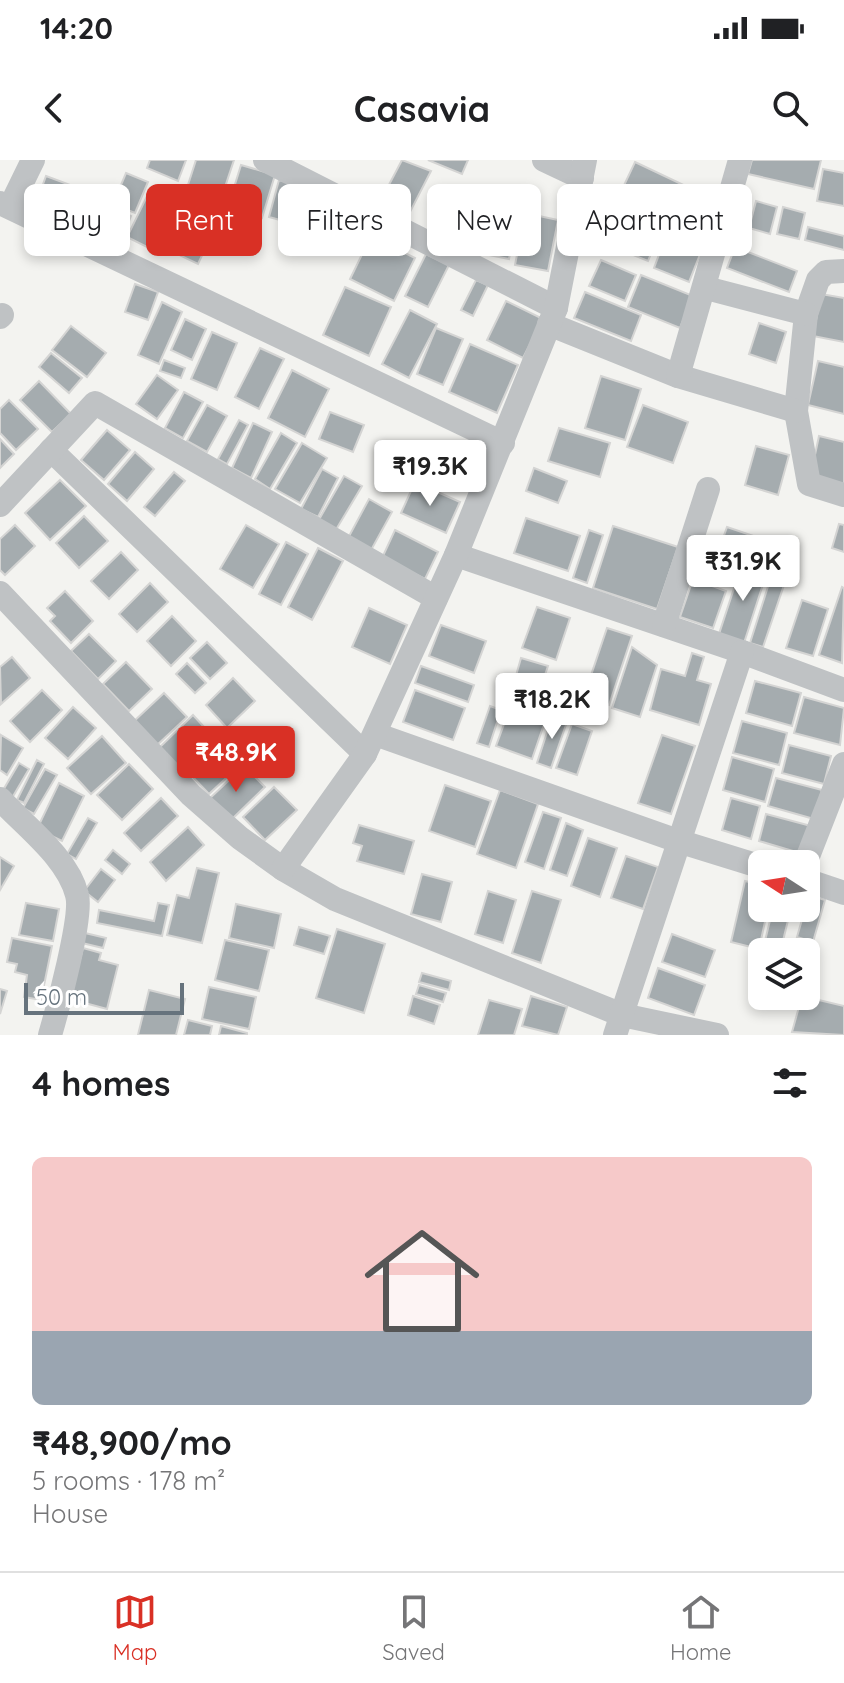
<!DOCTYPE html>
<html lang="en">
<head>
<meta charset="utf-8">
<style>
	body { margin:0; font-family:Quicksand,sans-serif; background:#f6f6f6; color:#202124; height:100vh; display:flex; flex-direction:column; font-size:30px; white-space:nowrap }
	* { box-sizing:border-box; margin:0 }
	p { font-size:26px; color:#757577 }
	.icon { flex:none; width:44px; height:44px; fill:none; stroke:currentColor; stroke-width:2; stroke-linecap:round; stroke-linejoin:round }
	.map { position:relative; height:875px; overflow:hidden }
	.side { display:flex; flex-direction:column; background:#fff; flex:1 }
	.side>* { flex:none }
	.top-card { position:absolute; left:24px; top:24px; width:796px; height:72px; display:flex; gap:16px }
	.needle { width:52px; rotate:282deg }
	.buttons { position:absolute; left:748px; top:690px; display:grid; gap:16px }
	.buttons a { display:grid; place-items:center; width:72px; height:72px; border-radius:12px; background:#fff; box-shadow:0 4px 12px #0003; font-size:40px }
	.scale { position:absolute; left:24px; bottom:20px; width:160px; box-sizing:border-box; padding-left:8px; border:4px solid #66737d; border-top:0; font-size:22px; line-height:28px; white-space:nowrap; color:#66737d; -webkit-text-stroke:6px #fff; paint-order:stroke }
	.price { position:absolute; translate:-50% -68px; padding:0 18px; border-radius:8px; background:#fff; color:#222; font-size:26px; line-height:52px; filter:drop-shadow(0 2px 4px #0008) }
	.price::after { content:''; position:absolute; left:50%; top:48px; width:24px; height:18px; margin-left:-12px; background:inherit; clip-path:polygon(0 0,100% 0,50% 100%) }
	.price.active { background:#d93025; color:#fff }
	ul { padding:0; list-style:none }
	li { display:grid; align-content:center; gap:16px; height:424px; padding:0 32px }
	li+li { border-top:2px solid #e0e0e0 }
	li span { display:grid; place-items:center; height:248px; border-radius:12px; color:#555 }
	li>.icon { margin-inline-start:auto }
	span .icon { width:144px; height:144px; fill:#fffc; stroke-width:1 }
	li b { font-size:34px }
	h2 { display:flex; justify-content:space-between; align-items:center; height:96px; padding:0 32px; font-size:34px }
	.chip { padding:0 28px; border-radius:12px; background:#fff; box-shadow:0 4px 12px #0003; font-size:28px; line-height:72px }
	.chip.active { background:#d93025; color:#fff }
	.status { display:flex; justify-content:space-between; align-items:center; height:56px; padding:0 40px; background:#fff; direction:ltr }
	.status svg { height:22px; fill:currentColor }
	header { display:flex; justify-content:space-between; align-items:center; height:104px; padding:0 32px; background:#fff; font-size:36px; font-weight:700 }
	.tabs { display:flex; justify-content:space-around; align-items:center; height:112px; border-top:2px solid #e0e0e0; background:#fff; font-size:22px; color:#757577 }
	.tabs a { display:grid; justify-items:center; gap:4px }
	.tabs .active { color:#d93025 }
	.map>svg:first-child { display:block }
	.building { fill:#a5acaf; stroke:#d4d4d3; stroke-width:2 }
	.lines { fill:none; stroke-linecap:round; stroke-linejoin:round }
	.minor { stroke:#bfc2c4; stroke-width:24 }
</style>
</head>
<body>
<div class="status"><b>14:20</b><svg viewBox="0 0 49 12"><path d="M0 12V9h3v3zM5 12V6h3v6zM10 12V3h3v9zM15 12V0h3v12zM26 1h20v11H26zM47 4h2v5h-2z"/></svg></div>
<header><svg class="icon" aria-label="back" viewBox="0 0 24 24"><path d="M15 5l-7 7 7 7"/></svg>Casavia<svg class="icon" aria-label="search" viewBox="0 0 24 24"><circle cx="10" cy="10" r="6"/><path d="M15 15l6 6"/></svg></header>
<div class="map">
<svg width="844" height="875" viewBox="0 0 844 875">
	<rect width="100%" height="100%" fill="#f3f3f0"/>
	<g class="building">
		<path d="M150,0H186L178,21L147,8Z"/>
		<path d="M196,0H234L220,42L186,31Z"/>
		<path d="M402,0L431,11L410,52L382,38Z"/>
		<path d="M428,0H468L462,14Z"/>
		<path d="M752,0H821L814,29L748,14Z"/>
		<path d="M635,2L694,30L677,66L618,38Z"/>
		<path d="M241,5L275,15L262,58L228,47Z"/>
		<path d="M823,9L844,13V46L817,41Z"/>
		<path d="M126,13L148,22L135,53L113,44Z"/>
		<path d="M46,16L89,32L81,56L37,41Z"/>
		<path d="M279,20L316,30L306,67L269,57Z"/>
		<path d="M151,28L179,42L155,91L127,77Z"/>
		<path d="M95,33L108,38L98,63L85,59Z"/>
		<path d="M194,41L221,55L198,104L171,91Z"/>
		<path d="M756,41L777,47L770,74L749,68Z"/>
		<path d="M603,45L625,53L614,86L592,78Z"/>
		<path d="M110,47L131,56L124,74L102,66Z"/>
		<path d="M783,47L805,53L799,79L777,74Z"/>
		<path d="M525,53L558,60L548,111L515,105Z"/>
		<path d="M630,53L662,67L648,101L616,88Z"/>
		<path d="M492,59L516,64L509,99L484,94Z"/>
		<path d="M808,67L844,76V90L805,80Z"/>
		<path d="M667,73L703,87L689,122L654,108Z"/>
		<path d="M371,76L415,98L394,141L350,119Z"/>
		<path d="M735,87L797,111L789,132L727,108Z"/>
		<path d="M426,94L449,105L428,147L405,136Z"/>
		<path d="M601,100L636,115L625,141L589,126Z"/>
		<path d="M641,115L693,136L680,168L628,147Z"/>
		<path d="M476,120L488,125L473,156L461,150Z"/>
		<path d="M135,124L158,132L148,160L125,152Z"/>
		<path d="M345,127L391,147L369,196L323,175Z"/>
		<path d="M585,132L641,155L631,181L574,158Z"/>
		<path d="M821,134L844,138V182L813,176Z"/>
		<path d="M506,141L543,159L523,198L487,180Z"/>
		<path d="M162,142L182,152L159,204L138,195Z"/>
		<path d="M410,150L437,164L409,218L382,204Z"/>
		<path d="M185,159L206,169L192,200L171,190Z"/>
		<path d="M759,163L786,172L776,203L749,194Z"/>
		<path d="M71,166L106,193L87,217L52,190Z"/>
		<path d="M436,168L463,179L443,225L417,214Z"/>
		<path d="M212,172L237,183L217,230L191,219Z"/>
		<path d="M470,184L518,205L497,253L449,232Z"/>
		<path d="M260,188L284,199L259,249L235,237Z"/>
		<path d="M51,193L82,218L69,233L39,207Z"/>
		<path d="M164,200L185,208L181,218L160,211Z"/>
		<path d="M818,201L844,207V254L808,245Z"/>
		<path d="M292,210L329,229L305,277L268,258Z"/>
		<path d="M157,215L178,230L157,259L136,244Z"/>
		<path d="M601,216L641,229L625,280L585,268Z"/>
		<path d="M39,221L71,254L52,272L20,240Z"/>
		<path d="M184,232L203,242L183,278L165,268Z"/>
		<path d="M9,240L38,269L16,290L0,273V249Z"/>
		<path d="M207,245L227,256L207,292L187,281Z"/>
		<path d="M643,245L688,262L673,303L627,287Z"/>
		<path d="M330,252L364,265L353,292L319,279Z"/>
		<path d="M239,260L248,265L227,304L218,299Z"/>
		<path d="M253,263L272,272L251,318L232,308Z"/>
		<path d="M559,268L610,283L600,317L548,301Z"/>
		<path d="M107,270L130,290L104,320L81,300Z"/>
		<path d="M281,273L297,283L270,329L255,319Z"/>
		<path d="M819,276L844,282V325L810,318Z"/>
		<path d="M0,279L14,294L0,308Z"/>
		<path d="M302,283L327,298L300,343L275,329Z"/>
		<path d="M756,286L789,295L778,335L745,325Z"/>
		<path d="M135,292L154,309L127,341L108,324Z"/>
		<path d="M534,308L567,321L558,343L526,331Z"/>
		<path d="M322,309L338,318L318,357L301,349Z"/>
		<path d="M174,312L185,321L155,356L144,347Z"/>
		<path d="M344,316L362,326L334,373L317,363Z"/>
		<path d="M60,320L86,346L50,380L25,353Z"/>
		<path d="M415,322L460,342L446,373L401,353Z"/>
		<path d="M369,339L392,352L370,392L347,380Z"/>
		<path d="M84,356L108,381L79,408L56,383Z"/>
		<path d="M526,358L580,376L568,411L514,393Z"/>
		<path d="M839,364L844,365V392L832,388Z"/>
		<path d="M15,365L35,386L5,415L0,410V379Z"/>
		<path d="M246,365L279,384L253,428L220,409Z"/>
		<path d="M613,366L678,387L657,449L593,428Z"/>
		<path d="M727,367L777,384L770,404L720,387Z"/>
		<path d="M395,370L438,392L425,419L382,398Z"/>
		<path d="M589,370L603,375L587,423L573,418Z"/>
		<path d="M286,382L308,394L281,445L259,434Z"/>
		<path d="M318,388L343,401L312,460L288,447Z"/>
		<path d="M121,392L138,410L109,439L91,421Z"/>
		<path d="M742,404L767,412L744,483L719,474Z"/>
		<path d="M771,417L785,422L763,487L750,483Z"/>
		<path d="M693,419L726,431L713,468L680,457Z"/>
		<path d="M150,423L168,442L137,472L119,454Z"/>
		<path d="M842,427L844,428L842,503L819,495Z"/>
		<path d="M65,431L93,461L71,483L50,461L55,456L47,448Z"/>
		<path d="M802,440L828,449L813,496L786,488Z"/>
		<path d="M537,447L570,458L556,500L522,488Z"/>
		<path d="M369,448L407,465L390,504L352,487Z"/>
		<path d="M172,456L196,481L171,506L147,481Z"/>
		<path d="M441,465L486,481L474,513L429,496Z"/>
		<path d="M607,468L632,476L609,545L584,536Z"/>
		<path d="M89,474L116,501L98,519L71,491Z"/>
		<path d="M207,482L227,503L210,519L190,498Z"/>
		<path d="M632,487L657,505L640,557L612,548Z"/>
		<path d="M692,493L704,497L697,520L711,524L699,565L650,550L661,509L685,516Z"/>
		<path d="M12,497L30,518L1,544L0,507Z"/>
		<path d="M521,498L548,506L541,527L515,519Z"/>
		<path d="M126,502L152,529L129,551L103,524Z"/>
		<path d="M187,503L206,523L195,533L176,514Z"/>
		<path d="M421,506L474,525L468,542L415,523Z"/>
		<path d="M233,518L255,541L227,568L206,545Z"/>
		<path d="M755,521L801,533L792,566L746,553Z"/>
		<path d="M42,530L62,550L30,582L10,561Z"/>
		<path d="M415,530L465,548L453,580L403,562Z"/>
		<path d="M164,533L187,557L155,587L132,563Z"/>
		<path d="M515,534L550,547L532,599L496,586Z"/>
		<path d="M804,537L844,548L840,585L794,573Z"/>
		<path d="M490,546L501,550L489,587L477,583Z"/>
		<path d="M73,547L96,568L68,599L45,578Z"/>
		<path d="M553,554L568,559L551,608L537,603Z"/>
		<path d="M193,555L216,580L182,613L159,588Z"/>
		<path d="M742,561L787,573L779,605L733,593Z"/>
		<path d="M572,564L592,571L577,615L556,608Z"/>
		<path d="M1,575L23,588L7,615L0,610Z"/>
		<path d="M662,575L695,586L671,654L638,643Z"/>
		<path d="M102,576L126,603L91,634L67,608Z"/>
		<path d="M220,582L241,604L209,634L189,613Z"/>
		<path d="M789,585L831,596L824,624L782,613Z"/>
		<path d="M732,597L774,609L765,642L723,630Z"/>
		<path d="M37,600L44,604L24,643L17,640Z"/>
		<path d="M19,603L29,609L12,638L2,632Z"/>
		<path d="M129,604L153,629L122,660L97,635Z"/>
		<path d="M244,606L265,627L229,662L208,640Z"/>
		<path d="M45,609L57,615L34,654L23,648Z"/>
		<path d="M776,618L822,630L814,659L768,646Z"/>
		<path d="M59,623L84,636L62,681L37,669Z"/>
		<path d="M445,625L491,641L475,687L429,671Z"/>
		<path d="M274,627L297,650L265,680L243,657Z"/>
		<path d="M500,630L538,644L516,708L477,694Z"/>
		<path d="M161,638L178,656L141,691L124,673Z"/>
		<path d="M731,638L760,646L751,679L722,670Z"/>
		<path d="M543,652L561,658L544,709L525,702Z"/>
		<path d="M766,654L811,666L803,694L759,681Z"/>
		<path d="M88,658L97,663L76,699L67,694Z"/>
		<path d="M566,663L583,670L567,716L550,710Z"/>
		<path d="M359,665L414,681L404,714L357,701L362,686L353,683Z"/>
		<path d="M188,667L204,685L166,721L150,702Z"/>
		<path d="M588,678L617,688L600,737L571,726Z"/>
		<path d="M113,690L130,704L122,714L105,700Z"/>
		<path d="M626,696L658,707L643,749L611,738Z"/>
		<path d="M0,697L14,706L0,730Z"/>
		<path d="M197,708L219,713L202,783L167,775L177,735L189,738Z"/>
		<path d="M101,709L115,720L98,742L84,731Z"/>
		<path d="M422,714L452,722L441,762L411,754Z"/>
		<path d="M745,721L762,725V748H768L759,789L731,782Z"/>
		<path d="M488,731L516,740L503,783L475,774Z"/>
		<path d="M532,731L561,740L541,803L512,793Z"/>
		<path d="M809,735L825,740L813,782L797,777Z"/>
		<path d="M26,743L59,749L53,781L19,775Z"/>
		<path d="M158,743L169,745L162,776L97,763L99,750L154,761Z"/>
		<path d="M236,744L281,754L274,788L229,778Z"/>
		<path d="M773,748H791L781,789L764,785Z"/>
		<path d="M299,767L330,776L324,794L294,785Z"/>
		<path d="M337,769L385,784L364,853L316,838Z"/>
		<path d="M85,773L106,778L103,788L82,783Z"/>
		<path d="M672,774L715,790L705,817L662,802Z"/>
		<path d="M12,778L52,786L41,840L24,837L27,815L15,812L17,804L7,802Z"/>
		<path d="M225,780L269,790L259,831L215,820Z"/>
		<path d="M787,786L811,792L806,811V792H786Z"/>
		<path d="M83,788L101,793L99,800L118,805L107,849L70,839Z"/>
		<path d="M658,808L705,825L694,855L648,838Z"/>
		<path d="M422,813L451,821L449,830L419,822Z"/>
		<path d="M419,825L446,833L443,842L416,834Z"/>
		<path d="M209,827L256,837L249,869L202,859Z"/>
		<path d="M0,829L7,831L0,854Z"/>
		<path d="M149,830L185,839L176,875H138Z"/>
		<path d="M413,836L440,845L434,864L408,855Z"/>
		<path d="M531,836L567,847L558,875L522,866Z"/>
		<path d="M802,836L844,846V875L792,872Z"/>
		<path d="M489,840L522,849L514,875H478Z"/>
		<path d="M188,860L212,866L210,875H184Z"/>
		<path d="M221,866L247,873V875H219Z"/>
	</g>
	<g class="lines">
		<g class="minor">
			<path d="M265,0L556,148"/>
			<path d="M544,0L582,18"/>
			<path d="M0,43L503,283"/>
			<path d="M10,47L33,0"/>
			<path d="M844,111L826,112L818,120L806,154L796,251L809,324L844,335"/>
			<path d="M706,128L806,154"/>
			<path d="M0,157L2,155"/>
			<path d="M549,164L678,216L796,251"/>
			<path d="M678,216L740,0"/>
			<path d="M51,290L365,594"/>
			<path d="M0,345L95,243L436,438"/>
			<path d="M456,395L742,492L844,530"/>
			<path d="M0,433L191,635L240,678L283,709L335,739L622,855L717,875"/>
			<path d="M664,465L708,329"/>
			<path d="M375,574L678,681L762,707"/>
			<path d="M0,639C26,667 68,698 77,735C83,756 57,851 50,875"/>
			<path d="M805,704L844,604"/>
			<path d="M283,709L365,594L456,395L556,148L585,0"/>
			<path d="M806,720L844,733"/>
			<path d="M615,875L742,492"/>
		</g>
	</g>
</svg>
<div class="buttons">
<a><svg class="needle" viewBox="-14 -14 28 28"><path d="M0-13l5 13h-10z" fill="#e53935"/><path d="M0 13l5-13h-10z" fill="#757577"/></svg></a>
<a><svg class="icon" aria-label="layers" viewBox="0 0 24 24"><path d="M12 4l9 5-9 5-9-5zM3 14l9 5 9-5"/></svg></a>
</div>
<div class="scale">50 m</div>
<b class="price" style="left:430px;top:348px">₹19.3K</b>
<b class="price" style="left:743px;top:443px">₹31.9K</b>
<b class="price" style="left:552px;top:581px">₹18.2K</b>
<b class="price active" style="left:236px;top:634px">₹48.9K</b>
<div class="top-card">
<a class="chip">Buy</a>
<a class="chip active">Rent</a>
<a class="chip">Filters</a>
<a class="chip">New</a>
<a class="chip">Apartment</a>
</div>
</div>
<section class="side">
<h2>4 homes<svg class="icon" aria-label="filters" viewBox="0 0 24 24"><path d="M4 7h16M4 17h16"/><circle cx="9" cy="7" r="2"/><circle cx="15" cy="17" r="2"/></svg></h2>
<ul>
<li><span style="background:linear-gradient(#f6c9c9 70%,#9aa5b1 0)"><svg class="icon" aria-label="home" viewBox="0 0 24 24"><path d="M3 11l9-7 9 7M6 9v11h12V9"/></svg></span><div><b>₹48,900/mo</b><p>5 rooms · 178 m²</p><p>House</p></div></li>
</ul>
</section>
<nav class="tabs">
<a class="active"><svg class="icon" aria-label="map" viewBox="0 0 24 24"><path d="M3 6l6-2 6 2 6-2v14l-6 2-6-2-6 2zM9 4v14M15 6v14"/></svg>Map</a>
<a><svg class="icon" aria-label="saved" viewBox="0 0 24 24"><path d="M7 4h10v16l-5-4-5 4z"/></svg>Saved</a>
<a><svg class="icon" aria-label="home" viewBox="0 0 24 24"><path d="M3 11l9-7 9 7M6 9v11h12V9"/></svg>Home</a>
</nav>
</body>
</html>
